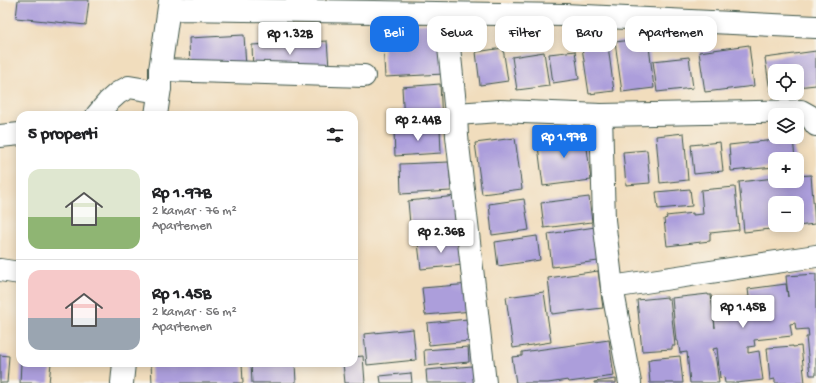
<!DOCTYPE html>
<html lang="id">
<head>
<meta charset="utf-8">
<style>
	body { margin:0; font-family:"Gochi Hand",sans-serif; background:#f6f6f6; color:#202124; height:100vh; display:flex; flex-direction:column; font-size:15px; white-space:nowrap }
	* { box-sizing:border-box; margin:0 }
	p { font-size:13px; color:#757577 }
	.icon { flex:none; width:22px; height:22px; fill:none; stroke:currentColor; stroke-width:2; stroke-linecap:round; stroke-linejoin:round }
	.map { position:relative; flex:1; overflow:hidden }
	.details { position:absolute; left:16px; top:111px; width:342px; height:256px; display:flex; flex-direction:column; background:#fff; border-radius:12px; box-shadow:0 2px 10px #0003 }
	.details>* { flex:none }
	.top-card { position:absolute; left:370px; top:16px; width:380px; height:36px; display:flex; gap:8px }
	.tools { position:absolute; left:768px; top:64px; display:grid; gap:8px }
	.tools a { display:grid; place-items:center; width:36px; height:36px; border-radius:8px; background:#fff; box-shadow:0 2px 10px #0003; font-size:20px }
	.price { position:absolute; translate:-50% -34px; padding:0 9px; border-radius:4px; background:#fff; color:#222; font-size:13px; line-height:26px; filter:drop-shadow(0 1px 2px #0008) }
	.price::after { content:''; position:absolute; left:50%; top:24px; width:12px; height:9px; margin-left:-6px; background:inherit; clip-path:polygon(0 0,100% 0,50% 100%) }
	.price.current { background:#1a73e8; color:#fff }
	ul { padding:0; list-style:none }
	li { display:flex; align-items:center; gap:12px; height:100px; padding:0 12px }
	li+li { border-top:1px solid #e0e0e0 }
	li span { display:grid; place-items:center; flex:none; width:112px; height:80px; border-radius:12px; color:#555 }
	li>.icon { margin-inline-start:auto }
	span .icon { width:48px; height:48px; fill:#fffc; stroke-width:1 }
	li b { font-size:17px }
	h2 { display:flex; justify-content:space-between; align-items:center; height:48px; padding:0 12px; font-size:17px }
	.tag { padding:0 14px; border-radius:12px; background:#fff; box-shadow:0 2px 10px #0003; font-size:14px; line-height:36px }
	.tag.current { background:#1a73e8; color:#fff }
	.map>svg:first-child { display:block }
	.building { fill:#ac9edb; fill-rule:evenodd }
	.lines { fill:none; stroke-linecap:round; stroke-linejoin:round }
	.minor-casing { stroke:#3e5549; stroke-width:24 }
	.minor { stroke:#fff; stroke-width:22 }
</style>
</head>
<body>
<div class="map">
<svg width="816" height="383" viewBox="0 0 816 383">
	<rect width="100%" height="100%" fill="#f7f3e8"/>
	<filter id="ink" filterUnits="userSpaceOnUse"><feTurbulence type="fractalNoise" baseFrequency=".025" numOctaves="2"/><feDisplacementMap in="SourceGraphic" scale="8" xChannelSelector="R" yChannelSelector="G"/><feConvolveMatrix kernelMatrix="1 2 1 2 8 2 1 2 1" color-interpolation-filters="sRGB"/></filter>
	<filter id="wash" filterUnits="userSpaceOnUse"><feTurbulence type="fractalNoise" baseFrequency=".012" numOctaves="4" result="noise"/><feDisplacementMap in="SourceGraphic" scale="16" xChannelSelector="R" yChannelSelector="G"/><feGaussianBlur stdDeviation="0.9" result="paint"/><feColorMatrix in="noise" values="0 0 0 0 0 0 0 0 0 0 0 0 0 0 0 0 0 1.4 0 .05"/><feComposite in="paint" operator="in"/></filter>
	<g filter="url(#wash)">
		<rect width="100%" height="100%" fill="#f1ddbd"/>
		<g id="blocks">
			<g class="building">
				<path d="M18,0H89L86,25L16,18Z"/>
				<path d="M441,23L444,74L385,77L382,26Z"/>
				<path d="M244,35L246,67L190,70L189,38Z"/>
				<path d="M607,38L614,91L589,94L581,41Z"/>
				<path d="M648,38L654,88L622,92L615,42Z"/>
				<path d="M327,41L329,67L253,71L252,45Z"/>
				<path d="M749,45L754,86L705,92L699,52Z"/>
				<path d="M503,48L508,81L480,85L476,52Z"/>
				<path d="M575,51L579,79L553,83L549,54Z"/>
				<path d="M816,51V85L797,87V71H775V90L770,91L765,58Z"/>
				<path d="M544,52L549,86L517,90L512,57Z"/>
				<path d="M689,57L693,88L657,92L653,61Z"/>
				<path d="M440,84L442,121L404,123L402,87Z"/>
				<path d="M440,128L441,153L395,156L394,131Z"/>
				<path d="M585,132L591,180L543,186L537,138Z"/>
				<path d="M684,133L688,180L660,183L656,136Z"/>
				<path d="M515,138L522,189L482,194L475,143Z"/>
				<path d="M793,138L795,159H775V167L731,171L729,145Z"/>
				<path d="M720,142L723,171L694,174L691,145Z"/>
				<path d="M647,150L650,183L626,185L623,152Z"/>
				<path d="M449,162L451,191L401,194L400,164Z"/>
				<path d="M811,175L815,224L744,232L739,182L775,178V181H797V176ZM775,203H797V225H775Z"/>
				<path d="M735,187L739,230L710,233V241L667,246L664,219L667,218L666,216L693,213V215L703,214L701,190Z"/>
				<path d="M690,189L692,206L658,209L656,192Z"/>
				<path d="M457,196L460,231L411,236L408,201Z"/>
				<path d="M589,197L592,222L544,228L541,203Z"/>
				<path d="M524,199L529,230L492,235L489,204Z"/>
				<path d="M602,226L606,260L552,267L548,234Z"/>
				<path d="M537,236L540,260L498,266L495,242Z"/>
				<path d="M462,239L464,265L421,269L418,243Z"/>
				<path d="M598,271L603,308L552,314L548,278Z"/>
				<path d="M816,274V375H810L806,337H809L808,329L796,330L795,323L790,324L792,336L754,340L755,346L748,347V353L759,351L763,380L736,383H725L724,377L720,378L717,348L713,349L714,353H715L719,383H690L687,352L680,353L678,341H676L672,298L708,294V295H711L715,328L713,302L749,297L748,289L786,284L788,297L786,276Z"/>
				<path d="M470,284L473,311L425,315L422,288Z"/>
				<path d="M544,292L551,342L513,348L506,297Z"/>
				<path d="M667,297V299H670L675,346H672V349L642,351L637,300Z"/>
				<path d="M468,319L469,341L429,345L427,323Z"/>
				<path d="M413,329L416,360L367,365L364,334Z"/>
				<path d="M609,340L614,376L569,382L568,380L548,383H516L512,357L522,356V352Z"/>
				<path d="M793,346V347L801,346L805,383H775V379L770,380L767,348Z"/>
				<path d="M468,347L469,362L425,366L424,350Z"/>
				<path d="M0,355L9,356L7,383H0Z"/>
				<path d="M363,356L365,383H345L343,363H354V357Z"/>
				<path d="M680,356L683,383H650L648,360H650V359Z"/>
				<path d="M21,363H51L49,383H20Z"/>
				<path d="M151,363H242L243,383H152Z"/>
				<path d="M251,363H295L296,383H252Z"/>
				<path d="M472,366L474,383H427L426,370Z"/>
				<path d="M411,373L412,383H381L380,376Z"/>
				<path d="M616,379V383H594V382Z"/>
			</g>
		</g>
	</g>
	<g filter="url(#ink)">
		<use href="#blocks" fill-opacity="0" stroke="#3e5549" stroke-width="1"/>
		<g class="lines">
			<g class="minor-casing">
				<g id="minor">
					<path d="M169,12L180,9L564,15L816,27"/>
					<path d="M447,28L456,114L457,136L485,383"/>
					<path d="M160,70L364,76"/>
					<path d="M456,114L500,111L601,115L801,111L810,116L816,125"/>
					<path d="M97,115L108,102L118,93L129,87L147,90L160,88"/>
					<path d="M156,115L160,88V70L170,0"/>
					<path d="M601,115L604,220L612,287L630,383"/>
					<path d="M0,136L20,134"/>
					<path d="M0,270L20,273"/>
					<path d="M612,287L816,256"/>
					<path d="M122,383L124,363"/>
				</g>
			</g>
			<use href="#minor" class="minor"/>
		</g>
	</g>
</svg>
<div class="tools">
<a><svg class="icon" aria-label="locate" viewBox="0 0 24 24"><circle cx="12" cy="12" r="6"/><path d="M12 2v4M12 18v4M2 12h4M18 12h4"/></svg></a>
<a><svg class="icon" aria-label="layers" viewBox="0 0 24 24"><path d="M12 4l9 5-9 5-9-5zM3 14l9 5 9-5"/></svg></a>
<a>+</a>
<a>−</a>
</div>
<b class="price" style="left:290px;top:56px">Rp 1.32B</b>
<b class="price" style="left:418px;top:142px">Rp 2.44B</b>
<b class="price current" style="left:564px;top:159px">Rp 1.97B</b>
<b class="price" style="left:441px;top:254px">Rp 2.36B</b>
<b class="price" style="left:743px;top:329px">Rp 1.45B</b>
<div class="top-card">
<a class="tag current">Beli</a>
<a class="tag">Sewa</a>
<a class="tag">Filter</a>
<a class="tag">Baru</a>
<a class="tag">Apartemen</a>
</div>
<section class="details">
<h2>5 properti<svg class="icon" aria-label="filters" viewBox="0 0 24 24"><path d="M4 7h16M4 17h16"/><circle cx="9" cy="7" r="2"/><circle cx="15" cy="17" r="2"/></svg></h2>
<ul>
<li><span style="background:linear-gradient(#dfe7d0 60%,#8fb573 0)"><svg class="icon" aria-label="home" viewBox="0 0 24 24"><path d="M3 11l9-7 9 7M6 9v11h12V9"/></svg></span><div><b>Rp 1.97B</b><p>2 kamar · 76 m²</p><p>Apartemen</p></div></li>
<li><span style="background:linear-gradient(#f6c9c9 60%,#9aa5b1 0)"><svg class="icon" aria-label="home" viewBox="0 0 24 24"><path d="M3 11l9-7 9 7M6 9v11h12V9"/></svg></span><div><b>Rp 1.45B</b><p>2 kamar · 56 m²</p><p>Apartemen</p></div></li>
</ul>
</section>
</div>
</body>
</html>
